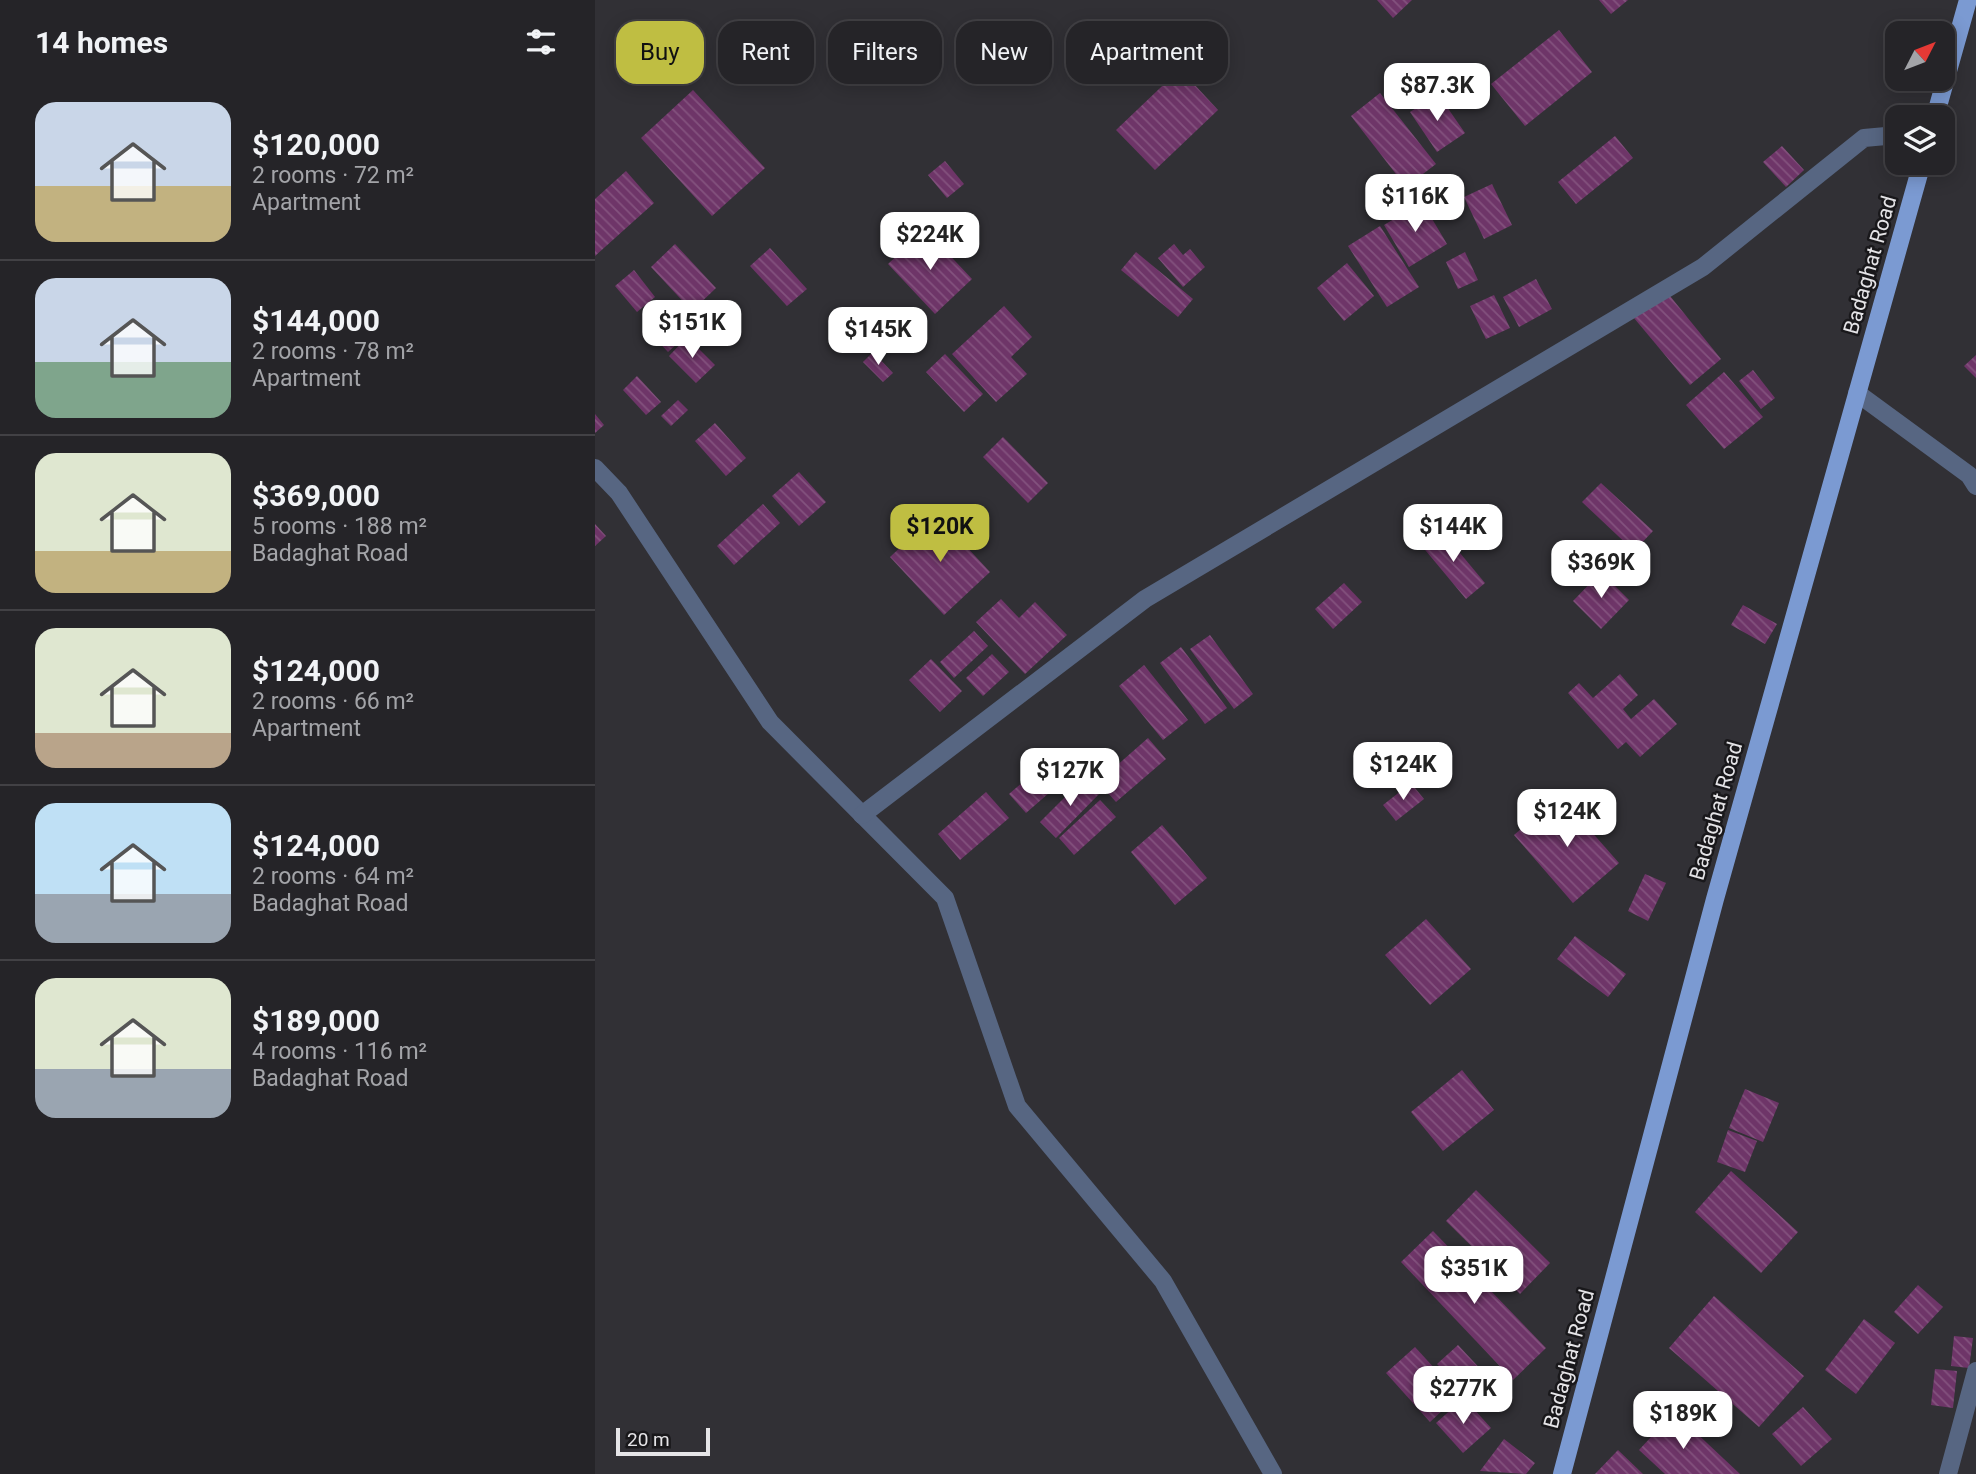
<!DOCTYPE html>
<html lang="en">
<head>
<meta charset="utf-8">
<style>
	body { margin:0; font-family:Roboto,sans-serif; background:#2d2c30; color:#f1f3f6; height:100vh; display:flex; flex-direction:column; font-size:26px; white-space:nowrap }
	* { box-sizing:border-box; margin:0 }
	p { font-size:23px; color:#a3a4a8 }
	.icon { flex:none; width:38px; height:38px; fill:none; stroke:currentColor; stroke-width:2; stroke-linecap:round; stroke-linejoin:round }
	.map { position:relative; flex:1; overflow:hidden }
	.sheet { display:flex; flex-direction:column; background:#252428; width:595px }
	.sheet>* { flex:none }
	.guide { position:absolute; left:21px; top:21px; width:665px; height:63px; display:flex; gap:14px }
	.needle { width:46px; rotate:48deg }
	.buttons { position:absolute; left:1290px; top:21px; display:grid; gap:14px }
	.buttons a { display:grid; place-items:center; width:70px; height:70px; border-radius:14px; background:#252428; box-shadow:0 4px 18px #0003,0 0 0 2px #424145; font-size:35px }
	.scale { position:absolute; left:21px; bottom:18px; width:94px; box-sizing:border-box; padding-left:7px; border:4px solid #e5e4e7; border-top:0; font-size:19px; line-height:24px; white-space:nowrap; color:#e5e4e7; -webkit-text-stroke:5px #19181b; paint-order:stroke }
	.price { position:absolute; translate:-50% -60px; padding:0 16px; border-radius:14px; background:#fff; color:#222; font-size:23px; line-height:46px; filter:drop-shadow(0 2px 4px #0008) }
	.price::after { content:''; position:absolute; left:50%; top:42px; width:21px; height:16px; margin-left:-10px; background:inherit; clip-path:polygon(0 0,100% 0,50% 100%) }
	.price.selected { background:#bfbe42; color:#111 }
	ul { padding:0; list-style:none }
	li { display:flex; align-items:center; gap:21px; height:175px; padding:0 35px }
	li+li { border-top:2px solid #424145 }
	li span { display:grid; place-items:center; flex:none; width:196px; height:140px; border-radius:21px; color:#555 }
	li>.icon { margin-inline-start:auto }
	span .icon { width:84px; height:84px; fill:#fffc; stroke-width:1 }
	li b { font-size:30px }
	h2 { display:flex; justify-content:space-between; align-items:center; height:84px; padding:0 35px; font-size:30px }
	.chip { padding:0 24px; border-radius:21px; background:#252428; box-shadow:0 4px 18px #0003,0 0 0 2px #424145; font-size:24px; line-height:63px }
	.chip.selected { background:#bfbe42; color:#111 }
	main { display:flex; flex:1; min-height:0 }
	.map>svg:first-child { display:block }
	.building { fill:url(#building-back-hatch) }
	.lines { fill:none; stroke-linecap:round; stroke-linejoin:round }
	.minor { stroke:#576682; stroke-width:18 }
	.major { stroke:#7b9ad2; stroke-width:18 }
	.labels { text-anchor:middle; stroke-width:5; stroke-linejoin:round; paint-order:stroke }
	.street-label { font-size:21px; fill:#e5e4e7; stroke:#19181b }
</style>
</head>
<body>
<main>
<section class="sheet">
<h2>14 homes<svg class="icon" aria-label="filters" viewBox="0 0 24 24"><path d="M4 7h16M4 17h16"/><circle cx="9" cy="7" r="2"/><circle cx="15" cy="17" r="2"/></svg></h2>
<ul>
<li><span style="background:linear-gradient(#c9d6e8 60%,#c2b280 0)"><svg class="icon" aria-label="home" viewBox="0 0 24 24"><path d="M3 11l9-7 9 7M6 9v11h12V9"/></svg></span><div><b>$120,000</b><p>2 rooms · 72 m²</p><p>Apartment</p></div></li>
<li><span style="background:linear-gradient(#c9d6e8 60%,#7fa58c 0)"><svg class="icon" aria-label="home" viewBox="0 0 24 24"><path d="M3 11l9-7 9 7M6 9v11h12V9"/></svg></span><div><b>$144,000</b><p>2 rooms · 78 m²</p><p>Apartment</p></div></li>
<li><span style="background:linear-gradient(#dfe7d0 70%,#c2b280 0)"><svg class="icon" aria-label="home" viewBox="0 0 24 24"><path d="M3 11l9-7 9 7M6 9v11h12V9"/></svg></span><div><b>$369,000</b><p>5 rooms · 188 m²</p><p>Badaghat Road</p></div></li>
<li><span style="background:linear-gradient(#dfe7d0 75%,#b9a48a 0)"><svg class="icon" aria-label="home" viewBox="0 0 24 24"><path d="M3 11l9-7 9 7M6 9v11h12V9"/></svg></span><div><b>$124,000</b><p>2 rooms · 66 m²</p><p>Apartment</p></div></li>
<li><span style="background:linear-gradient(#bfe0f5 65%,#9aa5b1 0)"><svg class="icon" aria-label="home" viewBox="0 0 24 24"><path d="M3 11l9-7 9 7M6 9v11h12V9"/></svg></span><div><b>$124,000</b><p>2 rooms · 64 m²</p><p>Badaghat Road</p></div></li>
<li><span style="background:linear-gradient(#dfe7d0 65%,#9aa5b1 0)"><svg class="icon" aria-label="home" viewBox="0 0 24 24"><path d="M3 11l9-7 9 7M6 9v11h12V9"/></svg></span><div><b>$189,000</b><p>4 rooms · 116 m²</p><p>Badaghat Road</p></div></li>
</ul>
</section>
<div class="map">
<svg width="1381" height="1474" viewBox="0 0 1381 1474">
	<defs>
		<pattern id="building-back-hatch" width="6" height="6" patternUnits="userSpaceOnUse" patternTransform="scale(1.75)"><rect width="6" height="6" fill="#6e3568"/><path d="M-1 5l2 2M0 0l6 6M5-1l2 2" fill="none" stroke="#83527e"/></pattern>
	</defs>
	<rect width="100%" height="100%" fill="#313035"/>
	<g class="building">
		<path d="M782,0H817L798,18Z"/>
		<path d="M1004,0H1033L1016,14Z"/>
		<path d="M964,30L997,72L930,126L896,84Z"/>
		<path d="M585,69L623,110L560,170L521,130Z"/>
		<path d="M98,90L170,168L117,216L46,138Z"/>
		<path d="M785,93L841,164L811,187L756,116Z"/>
		<path d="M843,94L870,133L842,152L815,112Z"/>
		<path d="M1020,136L1038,158L981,204L963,182Z"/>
		<path d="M1187,146L1209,170L1191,187L1168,162Z"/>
		<path d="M350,161L369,184L352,198L333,175Z"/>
		<path d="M31,171L59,203L0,256V199Z"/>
		<path d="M897,184L917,225L889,239L869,197Z"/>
		<path d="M827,202L852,244L814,267L789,225Z"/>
		<path d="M785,226L824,287L792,307L753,246Z"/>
		<path d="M330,229L377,279L340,314L293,264Z"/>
		<path d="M80,244L121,288L97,311L56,267Z"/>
		<path d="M579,244L588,255L595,249L610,267L588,287L563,258Z"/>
		<path d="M175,248L212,289L192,306L155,266Z"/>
		<path d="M541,252L598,299L583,317L526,270Z"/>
		<path d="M870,252L883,280L863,289L851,262Z"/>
		<path d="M752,263L779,296L749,321L722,288Z"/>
		<path d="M39,270L60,297L42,312L20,286Z"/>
		<path d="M941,279L957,309L924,327L908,297Z"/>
		<path d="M1071,291L1126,359L1095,385L1039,318Z"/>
		<path d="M899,295L915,328L891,339L875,306Z"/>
		<path d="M409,306L437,337L416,357L432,374L401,402L357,354Z"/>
		<path d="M76,315L93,334L73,352L56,334Z"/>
		<path d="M92,337L120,365L101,383L74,356Z"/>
		<path d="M278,352L298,373L288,382L268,362Z"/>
		<path d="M350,354L388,394L369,412L331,372Z"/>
		<path d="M1381,355V378L1369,366Z"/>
		<path d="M1158,370L1180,398L1166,409L1144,381Z"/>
		<path d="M1129,372L1168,417L1129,449L1091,405Z"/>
		<path d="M42,376L66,402L51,415L28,390Z"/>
		<path d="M83,400L93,410L76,426L66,416Z"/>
		<path d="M0,414L9,425L0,433Z"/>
		<path d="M120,423L151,458L131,476L100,441Z"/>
		<path d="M408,437L453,483L433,503L388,457Z"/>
		<path d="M204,472L231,502L204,526L177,496Z"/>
		<path d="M1006,483L1058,531L1039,551L987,502Z"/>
		<path d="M168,504L185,523L139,565L122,546Z"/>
		<path d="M341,514L395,572L349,615L295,557Z"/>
		<path d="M0,524L11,536L0,546Z"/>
		<path d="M845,529L890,583L871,599L826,545Z"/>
		<path d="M1006,572L1034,600L1006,629L978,601Z"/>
		<path d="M749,583L767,602L738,629L720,609Z"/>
		<path d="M406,599L424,618L440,602L472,635L430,674L381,622Z"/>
		<path d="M1148,605L1182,624L1170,644L1136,625Z"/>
		<path d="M379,631L393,646L359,678L345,662Z"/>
		<path d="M615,635L658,694L639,709L595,649Z"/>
		<path d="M586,647L632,708L610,724L565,663Z"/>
		<path d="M397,654L414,672L388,696L371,678Z"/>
		<path d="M336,659L367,691L345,712L314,680Z"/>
		<path d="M549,665L593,720L568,740L524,686Z"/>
		<path d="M1025,674L1043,695L1028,709L1036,719L1059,699L1082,724L1045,757L1031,742L1023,749L973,693L984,683L998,698Z"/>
		<path d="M553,738L571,759L521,802L503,782Z"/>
		<path d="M460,754L477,773L431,813L414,794Z"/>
		<path d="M490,777L505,793L461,838L445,822Z"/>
		<path d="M816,783L829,799L801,821L788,805Z"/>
		<path d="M391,792L414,818L365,860L343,834Z"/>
		<path d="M965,796L1024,863L978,903L919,835Z"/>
		<path d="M505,800L521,817L479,855L464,838Z"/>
		<path d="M567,825L612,878L580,905L536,852Z"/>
		<path d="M1050,874L1071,883L1053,921L1033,911Z"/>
		<path d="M831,919L876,969L835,1005L790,955Z"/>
		<path d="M980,936L1031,974L1013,997L962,959Z"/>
		<path d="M867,1070L899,1110L848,1151L816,1112Z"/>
		<path d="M1150,1089L1184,1103L1168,1142L1134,1128Z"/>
		<path d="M1133,1130L1162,1141L1150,1172L1122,1162Z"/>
		<path d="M1136,1171L1203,1232L1166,1273L1100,1212Z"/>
		<path d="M881,1190L955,1263L925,1294L851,1221Z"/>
		<path d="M838,1231L951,1348L918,1380L806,1262Z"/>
		<path d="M1323,1285L1348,1307L1323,1334L1299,1312Z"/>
		<path d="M1119,1296L1209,1376L1164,1427L1074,1348Z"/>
		<path d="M1269,1319L1300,1343L1261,1394L1230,1370Z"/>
		<path d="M1359,1336L1378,1338L1374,1368L1356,1366Z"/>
		<path d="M863,1345L891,1375L870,1394L842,1364Z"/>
		<path d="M820,1347L864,1395L835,1422L791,1373Z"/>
		<path d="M1340,1369L1362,1371L1358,1408L1336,1405Z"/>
		<path d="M869,1398L896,1428L868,1453L841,1423Z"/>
		<path d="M1208,1407L1237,1439L1206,1466L1177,1434Z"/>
		<path d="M1079,1412L1145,1474H1070L1044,1450Z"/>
		<path d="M909,1439L940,1463L931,1474L885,1471Z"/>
		<path d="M1023,1450L1048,1474H1000Z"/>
	</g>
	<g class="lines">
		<g class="minor">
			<path d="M1262,393L1374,475L1381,486"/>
			<path d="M0,468L24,493L175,722L350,898L422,1106L568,1281L678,1474"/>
			<path d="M267,815L550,599L1108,267L1269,138L1302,135"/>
			<path d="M1353,1474L1381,1371"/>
		</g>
		<g class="major">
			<path d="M1340,117L1373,0"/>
			<path d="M967,1474L1120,899L1327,163"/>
		</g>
	</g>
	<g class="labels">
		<g class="street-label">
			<text transform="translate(1275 265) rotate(-74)" y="7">Badaghat Road</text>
			<text transform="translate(1121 811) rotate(-74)" y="7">Badaghat Road</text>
			<text transform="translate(974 1359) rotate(-75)" y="7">Badaghat Road</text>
		</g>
	</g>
</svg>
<div class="buttons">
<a><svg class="needle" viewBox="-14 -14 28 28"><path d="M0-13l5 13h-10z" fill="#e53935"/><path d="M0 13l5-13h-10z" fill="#a3a4a8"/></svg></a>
<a><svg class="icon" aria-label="layers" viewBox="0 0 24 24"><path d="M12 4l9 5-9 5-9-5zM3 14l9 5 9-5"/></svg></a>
</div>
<div class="scale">20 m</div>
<b class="price" style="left:842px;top:123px">$87.3K</b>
<b class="price" style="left:820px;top:234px">$116K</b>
<b class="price" style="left:335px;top:272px">$224K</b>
<b class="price" style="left:97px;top:360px">$151K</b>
<b class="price" style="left:283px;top:367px">$145K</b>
<b class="price selected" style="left:345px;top:564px">$120K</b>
<b class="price" style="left:858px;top:564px">$144K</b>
<b class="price" style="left:1006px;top:600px">$369K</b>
<b class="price" style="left:808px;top:802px">$124K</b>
<b class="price" style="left:475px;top:808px">$127K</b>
<b class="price" style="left:972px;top:849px">$124K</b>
<b class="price" style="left:879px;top:1306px">$351K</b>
<b class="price" style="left:868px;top:1426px">$277K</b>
<b class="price" style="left:1088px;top:1451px">$189K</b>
<div class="guide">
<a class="chip selected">Buy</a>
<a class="chip">Rent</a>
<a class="chip">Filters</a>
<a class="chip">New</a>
<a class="chip">Apartment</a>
</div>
</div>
</main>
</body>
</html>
